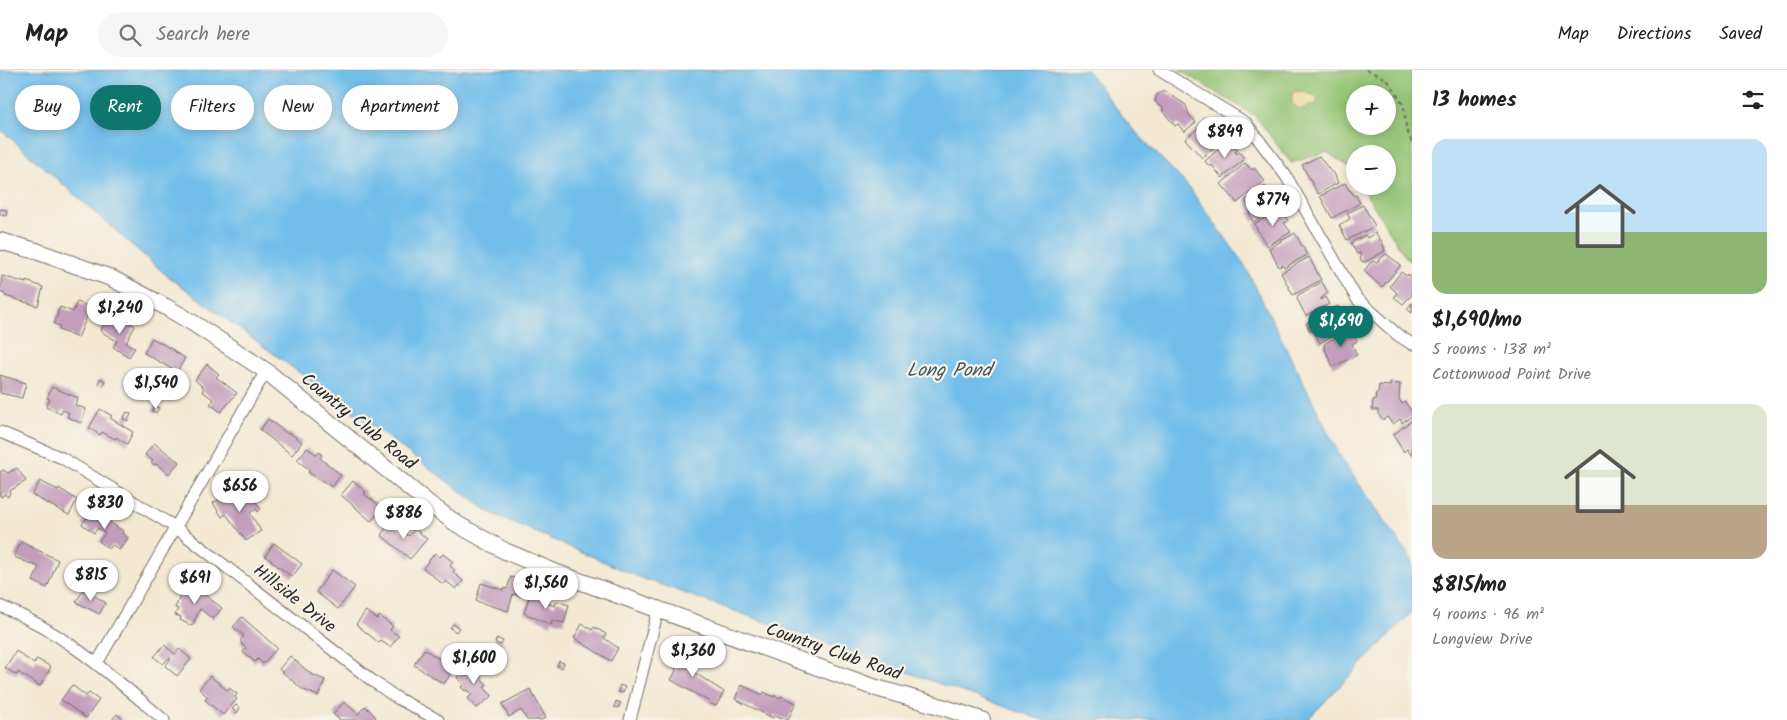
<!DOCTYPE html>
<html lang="en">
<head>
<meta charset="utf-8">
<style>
	body { margin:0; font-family:Kalam,sans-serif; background:#f6f6f6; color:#222; height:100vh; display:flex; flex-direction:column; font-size:19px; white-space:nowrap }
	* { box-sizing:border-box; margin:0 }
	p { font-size:16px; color:#767676 }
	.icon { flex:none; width:28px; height:28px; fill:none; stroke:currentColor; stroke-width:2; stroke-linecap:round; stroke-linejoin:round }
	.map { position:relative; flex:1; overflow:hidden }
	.side { display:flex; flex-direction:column; background:#fff; width:375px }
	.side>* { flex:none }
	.hud { position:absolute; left:15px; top:15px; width:475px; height:45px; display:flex; gap:10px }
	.fabs { position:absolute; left:1346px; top:15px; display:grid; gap:10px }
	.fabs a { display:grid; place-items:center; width:50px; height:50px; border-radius:50%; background:#fff; box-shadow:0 2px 8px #0003; font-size:25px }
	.price { position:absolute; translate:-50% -42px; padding:0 11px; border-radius:18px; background:#fff; color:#222; font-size:16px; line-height:32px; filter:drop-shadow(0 1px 2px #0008) }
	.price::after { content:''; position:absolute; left:50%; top:30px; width:15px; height:11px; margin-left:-8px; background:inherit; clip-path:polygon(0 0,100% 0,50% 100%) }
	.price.current { background:#0f766e; color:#fff }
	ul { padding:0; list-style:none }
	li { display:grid; align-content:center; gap:10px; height:265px; padding:0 20px }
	li span { display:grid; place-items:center; height:155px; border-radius:15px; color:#555 }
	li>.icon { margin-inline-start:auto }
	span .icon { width:90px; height:90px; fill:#fffc; stroke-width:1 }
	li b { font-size:21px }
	h2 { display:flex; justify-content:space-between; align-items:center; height:60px; padding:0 20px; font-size:21px }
	.tag { padding:0 18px; border-radius:22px; background:#fff; box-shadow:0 2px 8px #0003; font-size:18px; line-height:45px }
	.tag.current { background:#0f766e; color:#fff }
	header { display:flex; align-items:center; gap:30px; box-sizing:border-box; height:70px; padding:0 25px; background:#fff; border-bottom:1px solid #e0e0e0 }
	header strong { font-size:24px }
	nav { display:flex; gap:28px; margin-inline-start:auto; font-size:18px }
	.search { width:350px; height:45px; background:#f6f6f6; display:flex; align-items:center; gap:12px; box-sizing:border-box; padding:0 18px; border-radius:28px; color:#767676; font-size:19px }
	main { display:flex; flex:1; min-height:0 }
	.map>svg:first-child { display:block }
	.green { fill:#92c272; stroke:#5e764e; fill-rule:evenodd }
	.sand { fill:#eeda9e; stroke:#8c8264 }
	.water { fill:#71beeb; stroke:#4e748b }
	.building { fill:#c29cbb }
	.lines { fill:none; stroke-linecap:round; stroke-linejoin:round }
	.street-casing { stroke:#716e66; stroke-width:13 }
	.secondary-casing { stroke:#716e66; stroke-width:18 }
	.path { stroke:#716e66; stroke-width:2; stroke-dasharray:4 4; stroke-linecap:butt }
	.street { stroke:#fff; stroke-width:11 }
	.secondary { stroke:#fff; stroke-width:16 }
	.labels { text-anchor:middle; stroke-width:4.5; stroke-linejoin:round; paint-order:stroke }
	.street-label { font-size:18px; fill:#2b2b2b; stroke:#f7f3e8 }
	.water-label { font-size:19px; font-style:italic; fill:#405765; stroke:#f7f3e8 }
</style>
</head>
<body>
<header>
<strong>Map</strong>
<div class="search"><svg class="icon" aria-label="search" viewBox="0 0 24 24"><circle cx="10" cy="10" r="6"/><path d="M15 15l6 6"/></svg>Search here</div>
<nav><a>Map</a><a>Directions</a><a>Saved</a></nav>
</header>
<main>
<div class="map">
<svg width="1412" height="650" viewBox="0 0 1412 650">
	<rect width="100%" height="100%" fill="#f7f3e8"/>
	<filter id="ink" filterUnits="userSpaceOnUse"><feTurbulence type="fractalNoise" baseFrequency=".02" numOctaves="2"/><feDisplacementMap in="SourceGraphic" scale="10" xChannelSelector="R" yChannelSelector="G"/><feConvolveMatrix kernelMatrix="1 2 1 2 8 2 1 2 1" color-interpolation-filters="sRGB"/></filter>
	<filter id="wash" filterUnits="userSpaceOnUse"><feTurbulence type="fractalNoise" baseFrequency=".0096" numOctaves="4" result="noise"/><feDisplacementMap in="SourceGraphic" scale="20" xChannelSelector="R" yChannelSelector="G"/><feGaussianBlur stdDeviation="1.12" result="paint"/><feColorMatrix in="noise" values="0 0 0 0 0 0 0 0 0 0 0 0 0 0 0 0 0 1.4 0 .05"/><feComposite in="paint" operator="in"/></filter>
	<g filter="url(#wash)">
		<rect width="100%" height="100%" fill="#f3e9d3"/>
		<path class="green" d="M1179,0H1412V193L1406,188L1361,116H1388V84H1355V106L1350,98L1327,82L1291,93L1255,46ZM1355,24H1388V56H1355Z"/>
		<path class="sand" d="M1297,21C1305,23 1315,23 1318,31L1313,35L1300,39L1292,34V23Z"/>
		<path class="water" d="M0,0H1087L1130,56L1187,115L1244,194L1341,388L1412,490V542L1307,650H1042L639,507L489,442L165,204L0,59Z"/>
		<g id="blocks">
			<g class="building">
				<path d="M1161,22H1166L1186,35L1189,45L1196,52L1184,62L1178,54L1175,56L1162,40L1164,39L1161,36L1160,37L1155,31L1157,25Z"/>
				<path d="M1208,50L1213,56L1216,53L1227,66L1202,88L1185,69Z"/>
				<path d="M1229,70L1238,80L1235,82L1237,84L1239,82L1245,89L1222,108L1212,95L1210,97L1205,91Z"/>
				<path d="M1319,86L1331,102L1334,103L1338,113L1318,124L1302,95Z"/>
				<path d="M1245,93L1252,100L1254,98L1265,111L1237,133L1221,114Z"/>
				<path d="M1345,113L1349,120L1351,121L1354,126L1356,125L1360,133L1332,148L1320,126Z"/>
				<path d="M1265,116L1270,122L1269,123L1270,125L1273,124L1280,137L1253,152L1249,143L1251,141L1245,130Z"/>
				<path d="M1363,135L1375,156L1347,170L1339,155L1350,149L1347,143Z"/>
				<path d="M0,139L7,140L6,146L0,145Z"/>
				<path d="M1282,139L1288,151L1284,153L1291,162L1267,176L1254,154Z"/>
				<path d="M1295,163L1307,185L1284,198L1283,195L1279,197L1269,178Z"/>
				<path d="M1376,163L1380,170L1382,171L1385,181L1365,192L1361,191L1360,183L1357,184L1351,173L1365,165L1367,168Z"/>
				<path d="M1386,184L1401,195L1382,217L1364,201L1370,193L1374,191L1376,193Z"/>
				<path d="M1309,187L1321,210L1293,225L1281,203Z"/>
				<path d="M1401,202L1407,206L1408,204L1412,207V225L1403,234L1394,227L1397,223L1390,216Z"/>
				<path d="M2,206L26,213V211L43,217L38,236L5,226V224L0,222Z"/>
				<path d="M1322,212L1328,223L1321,228V230L1325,227L1329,234L1306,246L1297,229L1298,225Z"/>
				<path d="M77,232L91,237L78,268L59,260L60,256L54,254L60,237L73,242Z"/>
				<path d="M1412,233V243L1407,239Z"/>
				<path d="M1338,236L1342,243L1336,247L1337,249L1345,244L1351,255L1320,273L1313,260L1310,261L1306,253Z"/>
				<path d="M108,248L120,255L124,249L135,256L126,273L135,278L129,287L113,277L117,271L100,261Z"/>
				<path d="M1350,260L1357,271L1352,274L1357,285L1333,297L1324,277L1325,273Z"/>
				<path d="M152,268L175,281V282L185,288L177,302L144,283Z"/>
				<path d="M207,294L219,304L216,307L237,323L221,342L210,334L214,330L202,321L204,318L195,310Z"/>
				<path d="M0,305L26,313L22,328L0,323Z"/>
				<path d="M100,308L105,311L103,316L98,314Z"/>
				<path d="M1390,313L1400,314L1399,329L1402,334L1405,332L1412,342V346L1402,353L1400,349L1393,354L1387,347L1383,350L1378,344V340H1372L1373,330H1375L1376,323H1378L1379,315L1390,316Z"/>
				<path d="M52,317L78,328L75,335L86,339L81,353L67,347L69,343L63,340L61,344L46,337L50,329L47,328Z"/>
				<path d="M155,336L159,338L156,343L152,341Z"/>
				<path d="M100,339L112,346L110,348L133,362L127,374L116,367L115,369L102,362L100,365L89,358Z"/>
				<path d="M127,342L131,344L128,351L123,349Z"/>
				<path d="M268,349L288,364L290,363L302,372L292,385L260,360Z"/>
				<path d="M1412,350V386L1407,379L1404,382L1393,365Z"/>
				<path d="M154,373L179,392L169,404L156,394L155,395L151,393L153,391L145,385Z"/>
				<path d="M307,378L317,385L319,382L322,385L320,388L341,405L332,417L308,402L310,400L297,390Z"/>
				<path d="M17,398L26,411L11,420L8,427L4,424L2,427L0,426V402L3,400L8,403Z"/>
				<path d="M40,411L58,420L59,418L77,430L69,445L32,425Z"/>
				<path d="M353,411L366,422L364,424L383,438L371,451L341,425Z"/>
				<path d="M234,420L241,431L250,424L261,439L258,442L256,439L250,443L261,461L246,471L226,444L222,447L213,433Z"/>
				<path d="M95,438L107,447L105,449L123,461L122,463L128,468L119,480L113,475L109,479L99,471L105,463L98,458L94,463L82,454Z"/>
				<path d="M390,453L409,466L415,459L427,469L410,489L381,465Z"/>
				<path d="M21,472L58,490L47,518L33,511L39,497L14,487Z"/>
				<path d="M274,473L302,494L292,507L265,486Z"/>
				<path d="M435,483L440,487L443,484L453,492L450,496L455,500L453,502L463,511L456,519L446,511L443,514L423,498Z"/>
				<path d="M332,500L355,517L338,539L316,522Z"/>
				<path d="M511,507L525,511L521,526L513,524L508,541L476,531L481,513L503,520L504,518L507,519Z"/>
				<path d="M188,512L222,538L213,549L200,539L192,556L180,550L181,547L175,545L178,539L175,538L181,524L179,523Z"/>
				<path d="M84,519L106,533L99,544L76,532Z"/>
				<path d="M530,524L550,530L549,534L555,536L556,531L569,535L564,553L552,550L551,555L524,543Z"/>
				<path d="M366,541L377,549L379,546L393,556L390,560L399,566L390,577L381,571L379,573L356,554Z"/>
				<path d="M242,547L277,578L263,594L258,589L255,592L243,582L246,578L241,574L242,573L240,571L244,566L233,557Z"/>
				<path d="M453,554L459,558L456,562L450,558Z"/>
				<path d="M582,554L592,560L594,557L606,564L604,568L618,578L611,591L574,568Z"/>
				<path d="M497,568L503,571L501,575L495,573Z"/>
				<path d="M164,575L175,584L179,579L191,589L177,606L165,596L171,589L169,588L163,594L154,587Z"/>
				<path d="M688,577L695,603L724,622L716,636L709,633L710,632L671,610L676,601L671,582Z"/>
				<path d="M424,579L454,599L444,614L414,595Z"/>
				<path d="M16,581L34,594L37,589L51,597L40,616L18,602L17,605L5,598Z"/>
				<path d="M290,586L311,604L325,610L318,626L302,619L279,599Z"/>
				<path d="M559,591L564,593L562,598L557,596Z"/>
				<path d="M474,592L480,599L477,601L481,606L480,607L487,615L484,617L492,626L477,638L468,628L472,625L467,620L465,621L461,617L463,615L457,607Z"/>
				<path d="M210,606L227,620L229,618L237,624L235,627L237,629L223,645L205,630L208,627L199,619Z"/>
				<path d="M72,615L86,626L89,623L99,630L86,648L61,630Z"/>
				<path d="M620,615L625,617L623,623L618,622Z"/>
				<path d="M741,615L763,625L764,622L774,627V625L780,628L781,626L796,633L788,650L775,645L773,648L735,629Z"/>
				<path d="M530,619L546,648L541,650H527L521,640L509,647L502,634Z"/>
				<path d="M616,631L621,633L618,638L614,637Z"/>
				<path d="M344,632L358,644L365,636L376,647L373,650H340L333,644Z"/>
				<path d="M236,635L240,638L237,643L232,639Z"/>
				<path d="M117,644L123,650H112Z"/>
			</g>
		</g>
	</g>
	<g filter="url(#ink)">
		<use href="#blocks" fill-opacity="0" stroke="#716e66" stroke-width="1"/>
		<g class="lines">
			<g class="street-casing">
				<g id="street">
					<path d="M1159,0L1246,53L1286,106L1357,229L1399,266L1412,274"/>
					<path d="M0,362L62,388L175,457L374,612L397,628L438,650"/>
					<path d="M0,536C63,561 113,607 164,650"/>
					<path d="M97,593L266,301"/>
					<path d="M630,650L658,540"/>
				</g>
			</g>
			<g class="secondary-casing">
				<path id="secondary" d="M0,171L36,181L111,208L166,237L193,253L266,301L428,433L457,454L505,481L557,503L873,617L936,635L982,650"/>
			</g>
			<path class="path" d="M1366,0L1387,9L1404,36L1406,58L1412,73"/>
			<use href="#street" class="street"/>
			<use href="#secondary" class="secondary"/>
		</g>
	</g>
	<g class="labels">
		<g class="street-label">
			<text transform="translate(359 351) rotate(39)" y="6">Country Club Road</text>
			<text transform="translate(295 528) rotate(38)" y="6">Hillside Drive</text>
			<text transform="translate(834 581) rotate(19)" y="6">Country Club Road</text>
		</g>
		<g class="water-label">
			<text x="949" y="306">Long Pond</text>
		</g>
	</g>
</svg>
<div class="fabs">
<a>+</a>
<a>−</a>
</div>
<b class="price" style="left:1225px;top:89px">$849</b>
<b class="price" style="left:1273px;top:157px">$774</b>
<b class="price" style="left:120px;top:265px">$1,240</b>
<b class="price current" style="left:1341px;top:278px">$1,690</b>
<b class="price" style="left:156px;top:340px">$1,540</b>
<b class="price" style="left:240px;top:443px">$656</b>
<b class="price" style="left:105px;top:460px">$830</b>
<b class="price" style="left:404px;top:470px">$886</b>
<b class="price" style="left:91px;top:532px">$815</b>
<b class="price" style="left:195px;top:535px">$691</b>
<b class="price" style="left:546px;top:540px">$1,560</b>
<b class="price" style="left:693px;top:608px">$1,360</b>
<b class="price" style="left:474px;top:615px">$1,600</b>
<div class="hud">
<a class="tag">Buy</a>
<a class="tag current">Rent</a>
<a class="tag">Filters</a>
<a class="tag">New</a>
<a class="tag">Apartment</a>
</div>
</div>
<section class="side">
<h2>13 homes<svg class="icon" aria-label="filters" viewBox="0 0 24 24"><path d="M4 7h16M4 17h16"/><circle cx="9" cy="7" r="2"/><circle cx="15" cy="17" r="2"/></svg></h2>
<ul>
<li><span style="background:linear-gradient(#bfe0f5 60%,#8fb573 0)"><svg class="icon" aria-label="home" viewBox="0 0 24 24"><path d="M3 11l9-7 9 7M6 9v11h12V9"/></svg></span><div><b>$1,690/mo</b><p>5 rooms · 138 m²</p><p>Cottonwood Point Drive</p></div></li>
<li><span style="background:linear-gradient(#dfe7d0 65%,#b9a48a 0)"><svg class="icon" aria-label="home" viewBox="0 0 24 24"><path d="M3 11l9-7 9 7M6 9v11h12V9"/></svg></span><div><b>$815/mo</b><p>4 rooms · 96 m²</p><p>Longview Drive</p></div></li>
</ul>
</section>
</main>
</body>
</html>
